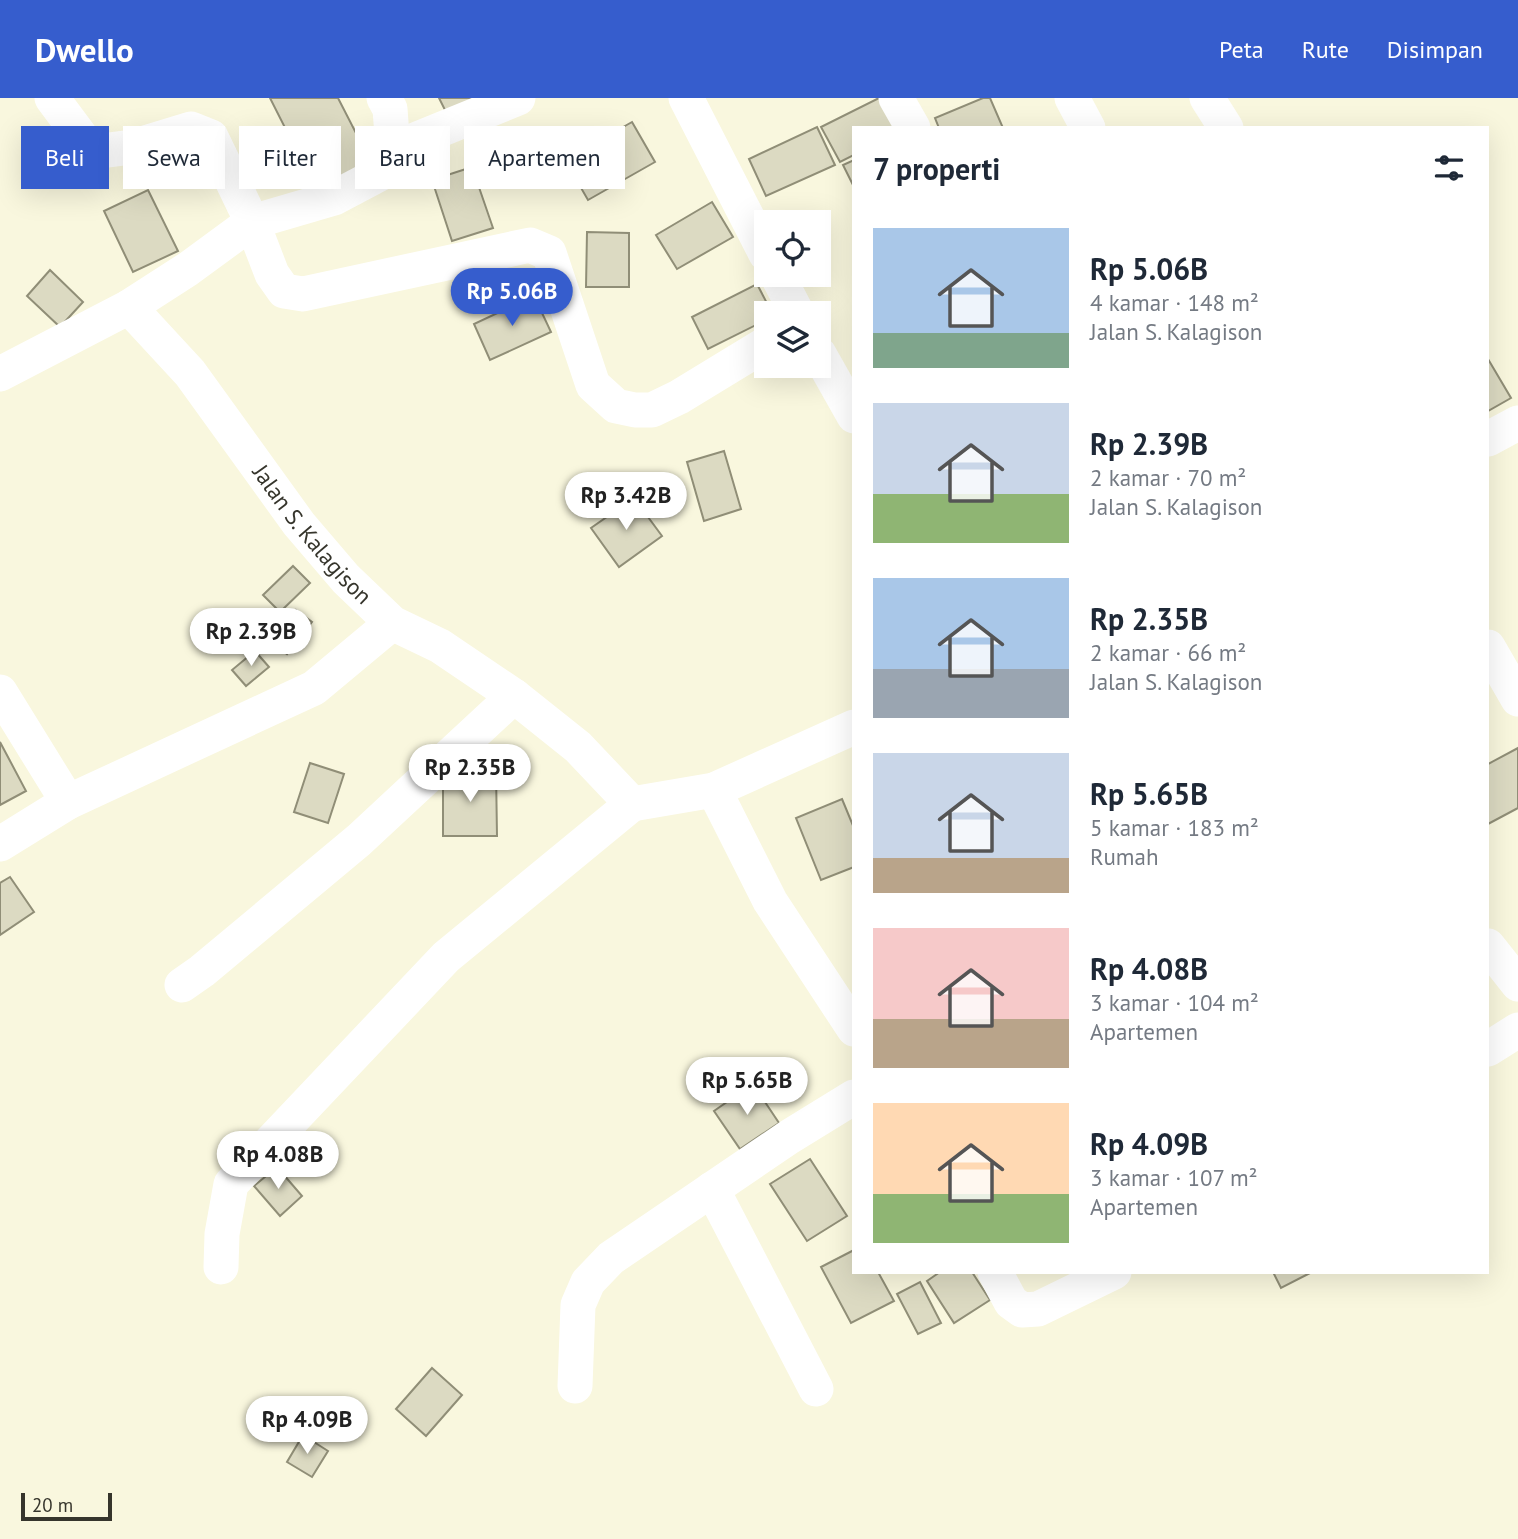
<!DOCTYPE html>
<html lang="id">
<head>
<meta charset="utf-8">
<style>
	body { margin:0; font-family:"PT Sans",sans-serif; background:#f6f6f7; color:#1f2937; height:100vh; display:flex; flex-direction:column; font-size:26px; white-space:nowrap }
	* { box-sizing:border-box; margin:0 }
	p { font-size:23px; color:#747a83 }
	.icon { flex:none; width:38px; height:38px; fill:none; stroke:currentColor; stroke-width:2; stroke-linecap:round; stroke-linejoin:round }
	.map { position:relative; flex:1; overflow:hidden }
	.side { position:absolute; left:852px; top:28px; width:637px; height:1148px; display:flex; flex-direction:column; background:#fff; border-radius:0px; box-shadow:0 7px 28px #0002 }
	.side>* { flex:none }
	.hud { position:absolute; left:21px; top:28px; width:665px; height:63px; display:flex; gap:14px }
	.tools { position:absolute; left:754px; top:112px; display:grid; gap:14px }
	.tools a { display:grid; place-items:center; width:77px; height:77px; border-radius:0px; background:#fff; box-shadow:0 7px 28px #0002; font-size:35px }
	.scale { position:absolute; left:21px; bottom:18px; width:91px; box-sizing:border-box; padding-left:7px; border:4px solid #36352c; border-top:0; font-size:19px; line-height:24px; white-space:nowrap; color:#36352c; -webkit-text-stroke:5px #f9f7de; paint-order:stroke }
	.price { position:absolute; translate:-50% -60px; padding:0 16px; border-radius:24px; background:#fff; color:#222; font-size:23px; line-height:46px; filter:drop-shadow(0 2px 4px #0008) }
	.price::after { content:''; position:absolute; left:50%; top:42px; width:21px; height:16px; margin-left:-10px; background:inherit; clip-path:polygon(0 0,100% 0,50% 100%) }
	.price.selected { background:#365dcd; color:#fff }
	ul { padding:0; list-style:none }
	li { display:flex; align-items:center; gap:21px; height:175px; padding:0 21px }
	li span { display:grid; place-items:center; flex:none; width:196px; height:140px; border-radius:0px; color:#555 }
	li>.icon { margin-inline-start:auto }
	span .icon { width:84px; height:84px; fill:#fffc; stroke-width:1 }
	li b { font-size:30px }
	h2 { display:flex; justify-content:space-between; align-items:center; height:84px; padding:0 21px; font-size:30px }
	.pill { padding:0 24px; border-radius:0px; background:#fff; box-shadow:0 7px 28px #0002; font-size:24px; line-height:63px }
	.pill.selected { background:#365dcd; color:#fff }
	header { display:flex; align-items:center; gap:42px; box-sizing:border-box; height:98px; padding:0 35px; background:#365dcd; color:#fff }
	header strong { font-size:33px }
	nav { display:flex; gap:38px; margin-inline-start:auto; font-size:24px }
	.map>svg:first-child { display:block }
	.building { fill:#dcdac2; stroke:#908e77; stroke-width:2 }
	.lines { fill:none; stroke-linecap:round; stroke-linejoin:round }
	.minor { stroke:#fff; stroke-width:35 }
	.labels { text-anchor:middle; stroke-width:7; stroke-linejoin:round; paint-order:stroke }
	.street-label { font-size:23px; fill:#36352c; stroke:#f9f7de }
</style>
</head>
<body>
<header>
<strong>Dwello</strong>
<nav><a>Peta</a><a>Rute</a><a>Disimpan</a></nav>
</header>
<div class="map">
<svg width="1518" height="1441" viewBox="0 0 1518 1441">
	<rect width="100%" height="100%" fill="#f9f7de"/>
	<g class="building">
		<path d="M270,0H338L375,72L320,99Z"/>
		<path d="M439,0H489L449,20Z"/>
		<path d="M879,0L895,30H854V57L840,64L821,29Z"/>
		<path d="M983,0H990L1003,30H939L935,20Z"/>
		<path d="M632,24L655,64L588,102L565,62Z"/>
		<path d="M817,29L835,67L766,98L749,61Z"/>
		<path d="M854,62V89L843,67Z"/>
		<path d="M472,69L493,130L452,143L432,82Z"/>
		<path d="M148,92L178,153L133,174L104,113Z"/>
		<path d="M712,104L733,139L677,171L656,137Z"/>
		<path d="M587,134L629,135V189H586Z"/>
		<path d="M50,172L83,204L60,229L27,198Z"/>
		<path d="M757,186L772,215H766V222L708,251L692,219Z"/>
		<path d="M534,198L551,234L490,262L474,226Z"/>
		<path d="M1488,261L1511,300L1488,313Z"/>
		<path d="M724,353L741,411L704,423L687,364Z"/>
		<path d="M634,400L662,438L619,469L591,430Z"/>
		<path d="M293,468L310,485L280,514L263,497Z"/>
		<path d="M296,512L312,524L287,556L271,544Z"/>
		<path d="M255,553L269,569L246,588L232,572Z"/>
		<path d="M0,644L26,693L0,707Z"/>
		<path d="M1518,650V710L1488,726V666Z"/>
		<path d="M310,665L344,676L328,725L294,714Z"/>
		<path d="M496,673L497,738H443V674Z"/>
		<path d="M842,701L854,730V769L821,782L796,720Z"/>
		<path d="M10,779L34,814L0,837V785Z"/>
		<path d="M753,986L779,1025L740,1051L714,1013Z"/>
		<path d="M810,1061L847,1118L807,1143L770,1086Z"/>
		<path d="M277,1069L302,1098L280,1118L254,1088Z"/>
		<path d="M854,1152V1174H878L894,1203L851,1225L821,1169Z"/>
		<path d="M940,1174H972L990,1202L954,1225L927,1183Z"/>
		<path d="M1273,1174H1312L1281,1190Z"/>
		<path d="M920,1184L941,1225L918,1236L897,1196Z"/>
		<path d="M432,1270L462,1297L426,1338L396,1311Z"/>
		<path d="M303,1337L328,1353L312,1379L287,1364Z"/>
	</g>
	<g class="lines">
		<g class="minor">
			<path d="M52,0L87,47L101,53L132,49L191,31L211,39L252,124L272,176L284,193L303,196L530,147L549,155L593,287L616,308L635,312H652L679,299L766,246"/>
			<path id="s1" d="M384,0L390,11L393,51L387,72L334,100L252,124L188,171L129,209L190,275L299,426L346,481L392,525L440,548L514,598L578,649L632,706L714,692L854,629"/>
			<path d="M686,0L766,156"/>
			<path d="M896,0L913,30"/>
			<path d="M1072,0L1088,30"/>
			<path d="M1207,0L1226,30"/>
			<path d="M393,51L518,0"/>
			<path d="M777,177L797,215"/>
			<path d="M819,256L854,318"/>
			<path d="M0,276L129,209"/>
			<path d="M1488,341L1518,325"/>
			<path d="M1488,549L1518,601"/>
			<path d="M0,594L68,704"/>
			<path d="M714,692L770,803L854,931"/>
			<path d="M0,746L68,704L314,590L392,525"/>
			<path d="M1488,848L1518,886"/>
			<path d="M182,887L202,873L359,742L514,598"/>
			<path d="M1488,951L1518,932"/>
			<path d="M712,1091L816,1291"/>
			<path d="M221,1169L222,1136L231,1086L446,859L632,706"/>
			<path d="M995,1174L1011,1204L1022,1212L1038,1211L1114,1174"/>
			<path d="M575,1288L578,1207L588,1184L611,1160L789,1039L854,999"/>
		</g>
	</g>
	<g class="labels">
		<g class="street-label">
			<text dy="8" stroke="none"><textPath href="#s1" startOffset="662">Jalan S. Kalagison</textPath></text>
		</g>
	</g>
</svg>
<div class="tools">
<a><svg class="icon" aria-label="locate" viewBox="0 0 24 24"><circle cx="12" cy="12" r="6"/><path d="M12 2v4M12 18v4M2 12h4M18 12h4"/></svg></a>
<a><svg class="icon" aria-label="layers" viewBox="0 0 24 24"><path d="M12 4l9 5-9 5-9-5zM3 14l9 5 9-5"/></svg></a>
</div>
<div class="scale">20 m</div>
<b class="price selected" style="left:512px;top:230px">Rp 5.06B</b>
<b class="price" style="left:626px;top:434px">Rp 3.42B</b>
<b class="price" style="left:251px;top:570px">Rp 2.39B</b>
<b class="price" style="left:470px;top:706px">Rp 2.35B</b>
<b class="price" style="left:747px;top:1019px">Rp 5.65B</b>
<b class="price" style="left:278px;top:1093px">Rp 4.08B</b>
<b class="price" style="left:307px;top:1358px">Rp 4.09B</b>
<div class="hud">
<a class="pill selected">Beli</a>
<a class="pill">Sewa</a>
<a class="pill">Filter</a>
<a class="pill">Baru</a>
<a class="pill">Apartemen</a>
</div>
<section class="side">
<h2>7 properti<svg class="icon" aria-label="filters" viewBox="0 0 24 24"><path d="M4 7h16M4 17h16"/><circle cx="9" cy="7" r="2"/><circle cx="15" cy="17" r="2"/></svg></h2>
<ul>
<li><span style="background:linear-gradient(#a9c7e8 75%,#7fa58c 0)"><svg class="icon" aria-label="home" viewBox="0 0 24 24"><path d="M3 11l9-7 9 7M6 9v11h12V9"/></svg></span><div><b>Rp 5.06B</b><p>4 kamar · 148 m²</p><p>Jalan S. Kalagison</p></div></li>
<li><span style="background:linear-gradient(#c9d6e8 65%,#8fb573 0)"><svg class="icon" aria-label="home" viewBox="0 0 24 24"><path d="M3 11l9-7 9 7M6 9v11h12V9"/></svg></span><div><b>Rp 2.39B</b><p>2 kamar · 70 m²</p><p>Jalan S. Kalagison</p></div></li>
<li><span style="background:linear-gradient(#a9c7e8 65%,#9aa5b1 0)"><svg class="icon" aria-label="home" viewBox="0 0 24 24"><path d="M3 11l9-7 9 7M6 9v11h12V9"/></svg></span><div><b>Rp 2.35B</b><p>2 kamar · 66 m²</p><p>Jalan S. Kalagison</p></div></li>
<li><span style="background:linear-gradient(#c9d6e8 75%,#b9a48a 0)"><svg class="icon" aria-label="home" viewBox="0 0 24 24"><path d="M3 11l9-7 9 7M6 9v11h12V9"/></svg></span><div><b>Rp 5.65B</b><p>5 kamar · 183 m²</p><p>Rumah</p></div></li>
<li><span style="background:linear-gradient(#f6c9c9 65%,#b9a48a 0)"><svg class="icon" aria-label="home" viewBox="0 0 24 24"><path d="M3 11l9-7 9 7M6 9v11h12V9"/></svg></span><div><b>Rp 4.08B</b><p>3 kamar · 104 m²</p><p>Apartemen</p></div></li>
<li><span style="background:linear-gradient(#ffd9b3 65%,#8fb573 0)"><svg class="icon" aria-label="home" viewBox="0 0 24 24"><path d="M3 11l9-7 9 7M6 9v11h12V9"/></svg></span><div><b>Rp 4.09B</b><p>3 kamar · 107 m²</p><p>Apartemen</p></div></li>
</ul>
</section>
</div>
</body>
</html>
